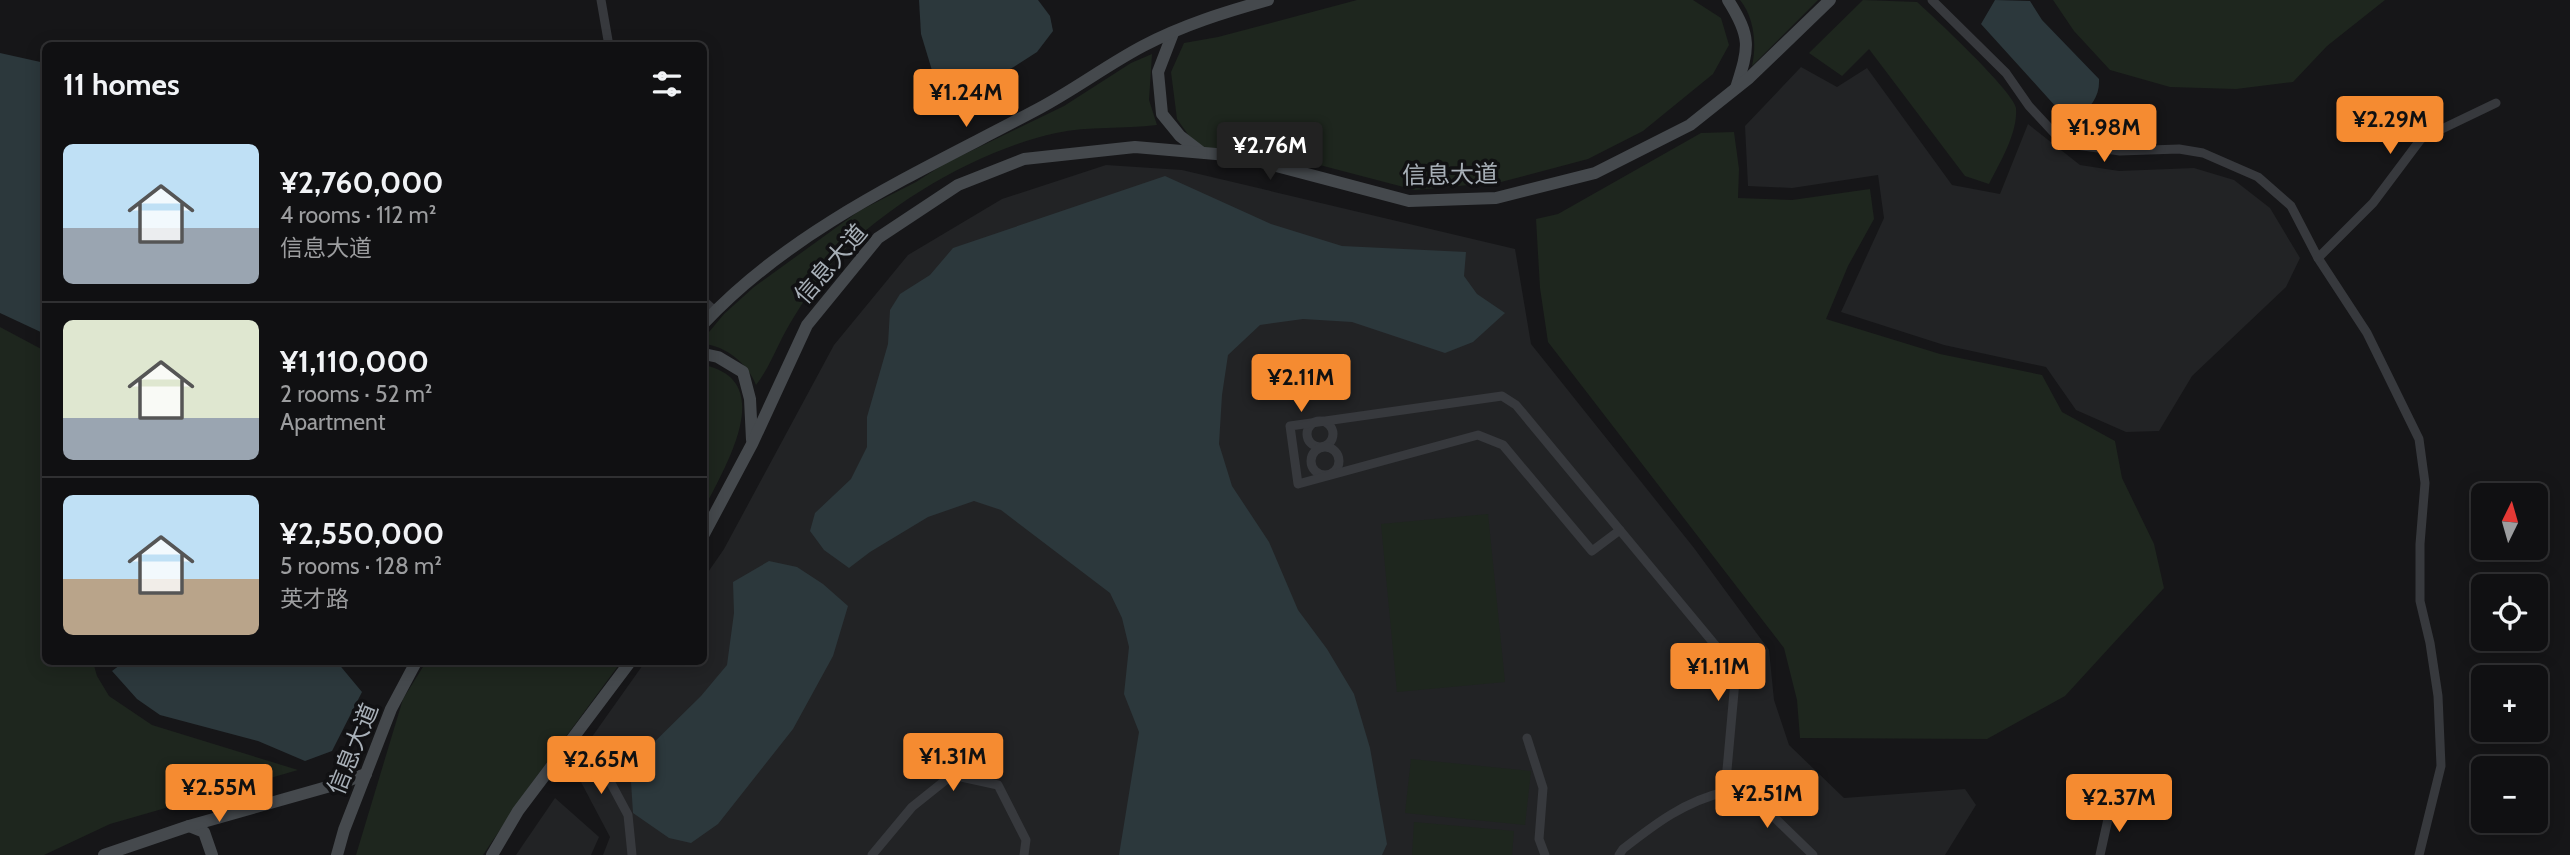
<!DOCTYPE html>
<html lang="en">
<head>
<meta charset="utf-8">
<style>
	body { margin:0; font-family:Cabin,"Noto Sans SC",sans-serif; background:#19191b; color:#f1f3f6; height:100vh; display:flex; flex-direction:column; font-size:26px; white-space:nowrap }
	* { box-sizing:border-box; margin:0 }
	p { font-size:23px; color:#9c9d9f }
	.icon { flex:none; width:38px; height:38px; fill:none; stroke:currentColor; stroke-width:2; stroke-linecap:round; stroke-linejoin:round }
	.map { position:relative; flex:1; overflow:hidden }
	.sheet { position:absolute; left:42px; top:42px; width:665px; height:623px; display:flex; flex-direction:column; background:#101012; border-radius:10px; box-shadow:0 4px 18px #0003,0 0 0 2px #303032 }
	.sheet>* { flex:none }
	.needle { width:46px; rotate:5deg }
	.fabs { position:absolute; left:2471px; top:483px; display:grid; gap:14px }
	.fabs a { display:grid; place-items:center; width:77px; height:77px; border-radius:10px; background:#101012; box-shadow:0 4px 18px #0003,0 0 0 2px #303032; font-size:35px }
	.price { position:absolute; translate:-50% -60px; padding:0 16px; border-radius:7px; background:#f58b31; color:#111; font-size:23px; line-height:46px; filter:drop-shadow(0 2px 4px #0008) }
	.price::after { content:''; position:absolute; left:50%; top:42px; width:21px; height:16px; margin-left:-10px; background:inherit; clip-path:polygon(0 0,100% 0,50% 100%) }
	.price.current { background:#222; color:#fff }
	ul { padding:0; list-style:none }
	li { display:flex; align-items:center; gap:21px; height:175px; padding:0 21px }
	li+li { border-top:2px solid #303032 }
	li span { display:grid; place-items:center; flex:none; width:196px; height:140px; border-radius:10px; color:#555 }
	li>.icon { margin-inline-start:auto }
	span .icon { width:84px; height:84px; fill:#fffc; stroke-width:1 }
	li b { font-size:30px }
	h2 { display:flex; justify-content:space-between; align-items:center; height:84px; padding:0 21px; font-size:30px }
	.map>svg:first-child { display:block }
	.built { fill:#222325 }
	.green { fill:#1e261e }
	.water { fill:#2c383c }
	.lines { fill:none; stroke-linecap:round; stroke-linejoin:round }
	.minor { stroke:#37393d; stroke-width:9 }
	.secondary { stroke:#45494d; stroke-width:12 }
	.labels { text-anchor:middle; stroke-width:7; stroke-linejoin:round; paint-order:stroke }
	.street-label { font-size:24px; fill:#a8b0b8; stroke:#111113 }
</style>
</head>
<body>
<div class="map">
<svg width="2570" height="855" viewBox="0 0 2570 855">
	<rect width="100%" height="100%" fill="#161618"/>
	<g class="built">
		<path d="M1801,67L1837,87L1867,68L1952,185L2000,194L2028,124L2080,165L2119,171L2194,168L2234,180L2270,208L2300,258L2286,287L2192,376L2159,431L2126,432L2076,410L2046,367L1944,345L1841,312L1884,218L1878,175L1792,188L1748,186L1745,126Z"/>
		<path d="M1106,165L1182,170L1515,249L1531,344L1694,548L1769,650L1774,700L1789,745L1844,798L1965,789L1976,805L1945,855H603L610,837L572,765L645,662H704V578L724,549L834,345L908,255L1002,199Z"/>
		<path d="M555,798L599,837L591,855H516Z"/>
	</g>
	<g class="green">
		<path d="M1357,0H1693L1721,18L1729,45L1713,74L1643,131L1588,159L1501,182L1415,190L1255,148L1199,150L1177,119L1171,72L1184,43L1218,37Z"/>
		<path d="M1740,0H1818L1752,66C1757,44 1754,17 1740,0Z"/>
		<path d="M1863,0L1917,2C1934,17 2014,92 2016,108C2018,133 2000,162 1989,184L1965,176L1869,49L1842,76L1809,53Z"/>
		<path d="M2053,0H2385L2327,46L2293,82L2236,89L2170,87L2110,70L2074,31Z"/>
		<path d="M1152,54L1149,100L1157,125C1123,129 1089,126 1056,133C974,151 869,213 819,279C806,297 792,319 782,338C774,354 767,371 756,385C748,364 726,346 704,344V338L724,314L754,287L859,211L916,182L944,164L1064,106L1131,63Z"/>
		<path d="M1734,132L1739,169L1738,198L1792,200L1870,189L1874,219L1848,266L1826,319L1940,354L2042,375L2062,412L2115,441L2122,478L2154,544L2164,588L2065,696L1987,739L1800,738L1797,700L1784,648L1548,342L1540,288L1536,219L1558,214L1701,133Z"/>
		<path d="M0,327L45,351L46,662H93L97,676L109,696L152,725L298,770L110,824L44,855H0Z"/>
		<path d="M704,365C779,381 724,468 704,509Z"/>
		<path d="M1488,514L1505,682L1397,692L1381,524Z"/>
		<path d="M426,662H621L531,784L483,855H356L403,699Z"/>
		<path d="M1411,759L1531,771L1525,825L1405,813Z"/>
		<path d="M1414,822L1514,831L1512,855H1412Z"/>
	</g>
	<g class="water">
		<path d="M919,0H1038L1050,16L1053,31L1037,52L1012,68L972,86L937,87L921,34Z"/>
		<path d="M1995,0L2030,1L2042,20L2099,79C2100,96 2091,108 2077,117L2057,108L1981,24Z"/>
		<path d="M0,53L45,63V334L0,313Z"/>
		<path d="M1165,176L1271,224L1342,246L1466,252L1464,276L1477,294L1505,313L1473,342L1445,353L1352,322L1303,319L1260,325L1228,355L1222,395L1219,444L1232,486L1269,542L1298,610L1327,649L1354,694L1370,748L1387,844L1382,855H1119L1139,732L1124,694L1129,647L1122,618L1110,593L1001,510L974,501L928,517L870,552L849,568L824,550L810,531L815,513L851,479L867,447V417L888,344L890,310L900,294L930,275L953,248Z"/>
		<path d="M769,561L797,567L823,584L848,606L833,656L793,729L718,824L691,843L669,838L633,813L630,766L701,696L727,665L734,613L733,582Z"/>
		<path d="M124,662H337L362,692L332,751L305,761L258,741L160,715L137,699L112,671Z"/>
	</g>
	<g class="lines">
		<g class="minor">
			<path d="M601,0L609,46"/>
			<path d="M1932,0L2006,73L2029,106L2055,134L2076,145L2120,151L2179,149L2203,153L2258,177L2291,206L2318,258L2367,333L2419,439L2425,483L2420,544V601L2430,643L2438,696L2441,766L2419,855"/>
			<path d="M2318,258L2373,203L2421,139L2496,103"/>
			<path d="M704,301L715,311"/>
			<circle cx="1320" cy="434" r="13"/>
			<circle cx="1325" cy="461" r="14"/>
			<path d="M1527,738L1543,788L1539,839L1545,855"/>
			<path d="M572,742L606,774L628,815L632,855"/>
			<path d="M1725,792L1747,791L1813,855"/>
			<path d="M872,855L912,807L952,775L998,785L1026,840L1024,855"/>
			<path d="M1619,855L1623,849C1655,824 1685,801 1725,792L1735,681L1730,664L1721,652L1516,405L1502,396L1290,426L1298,484L1478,435L1503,445L1592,551L1620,530"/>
			<path d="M2100,855L2110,810"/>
		</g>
		<g class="secondary">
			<path d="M1728,0C1752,38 1749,47 1736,88"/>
			<path d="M1173,33L1158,72L1162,114L1180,136L1201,152"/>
			<path d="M704,323C795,226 922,171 1038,109C1074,90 1107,65 1143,46C1183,25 1225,12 1268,0"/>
			<path d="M704,354L718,357L743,372L750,399L752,440"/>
			<path d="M704,534L752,444L807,325L878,238L958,185L1024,159L1135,147L1239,156L1409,201L1496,198L1595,173L1690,125L1749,78L1830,0"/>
			<path d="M189,826L204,832L212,855"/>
			<path d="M104,855L189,826L341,783L366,774"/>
			<path d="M337,855L344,830L391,709L416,662"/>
			<path d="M492,855L518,811L630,662"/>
		</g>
	</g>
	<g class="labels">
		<g class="street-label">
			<text transform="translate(1450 175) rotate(-1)" y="8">信息大道</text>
			<text transform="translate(831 264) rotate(-49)" y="8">信息大道</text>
			<text transform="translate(353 749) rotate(-68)" y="8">信息大道</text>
		</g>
	</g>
</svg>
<div class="fabs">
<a><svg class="needle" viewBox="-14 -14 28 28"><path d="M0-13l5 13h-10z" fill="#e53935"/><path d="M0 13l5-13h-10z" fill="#9c9d9f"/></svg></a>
<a><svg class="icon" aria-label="locate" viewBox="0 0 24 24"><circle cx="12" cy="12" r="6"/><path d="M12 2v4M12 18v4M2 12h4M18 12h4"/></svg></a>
<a>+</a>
<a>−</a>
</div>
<b class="price" style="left:966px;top:129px">¥1.24M</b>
<b class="price" style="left:2390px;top:156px">¥2.29M</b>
<b class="price" style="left:2104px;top:164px">¥1.98M</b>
<b class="price current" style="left:1270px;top:182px">¥2.76M</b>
<b class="price" style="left:1301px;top:414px">¥2.11M</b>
<b class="price" style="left:1718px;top:703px">¥1.11M</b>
<b class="price" style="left:953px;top:793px">¥1.31M</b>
<b class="price" style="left:601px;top:796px">¥2.65M</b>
<b class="price" style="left:219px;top:824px">¥2.55M</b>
<b class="price" style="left:1767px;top:830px">¥2.51M</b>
<b class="price" style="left:2119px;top:834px">¥2.37M</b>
<section class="sheet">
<h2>11 homes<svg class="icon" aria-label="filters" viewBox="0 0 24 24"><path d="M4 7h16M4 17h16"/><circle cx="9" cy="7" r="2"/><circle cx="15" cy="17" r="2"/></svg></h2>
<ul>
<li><span style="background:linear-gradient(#bfe0f5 60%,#9aa5b1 0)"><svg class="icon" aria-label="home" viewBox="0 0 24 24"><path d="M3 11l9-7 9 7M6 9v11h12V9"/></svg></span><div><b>¥2,760,000</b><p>4 rooms · 112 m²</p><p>信息大道</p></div></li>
<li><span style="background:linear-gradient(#dfe7d0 70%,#9aa5b1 0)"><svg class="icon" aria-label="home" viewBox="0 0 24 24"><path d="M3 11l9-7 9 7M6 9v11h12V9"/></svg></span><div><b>¥1,110,000</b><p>2 rooms · 52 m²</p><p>Apartment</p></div></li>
<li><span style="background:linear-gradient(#bfe0f5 60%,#b9a48a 0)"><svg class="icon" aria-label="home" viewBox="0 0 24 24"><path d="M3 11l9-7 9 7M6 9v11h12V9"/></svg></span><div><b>¥2,550,000</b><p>5 rooms · 128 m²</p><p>英才路</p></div></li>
</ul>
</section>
</div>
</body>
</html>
